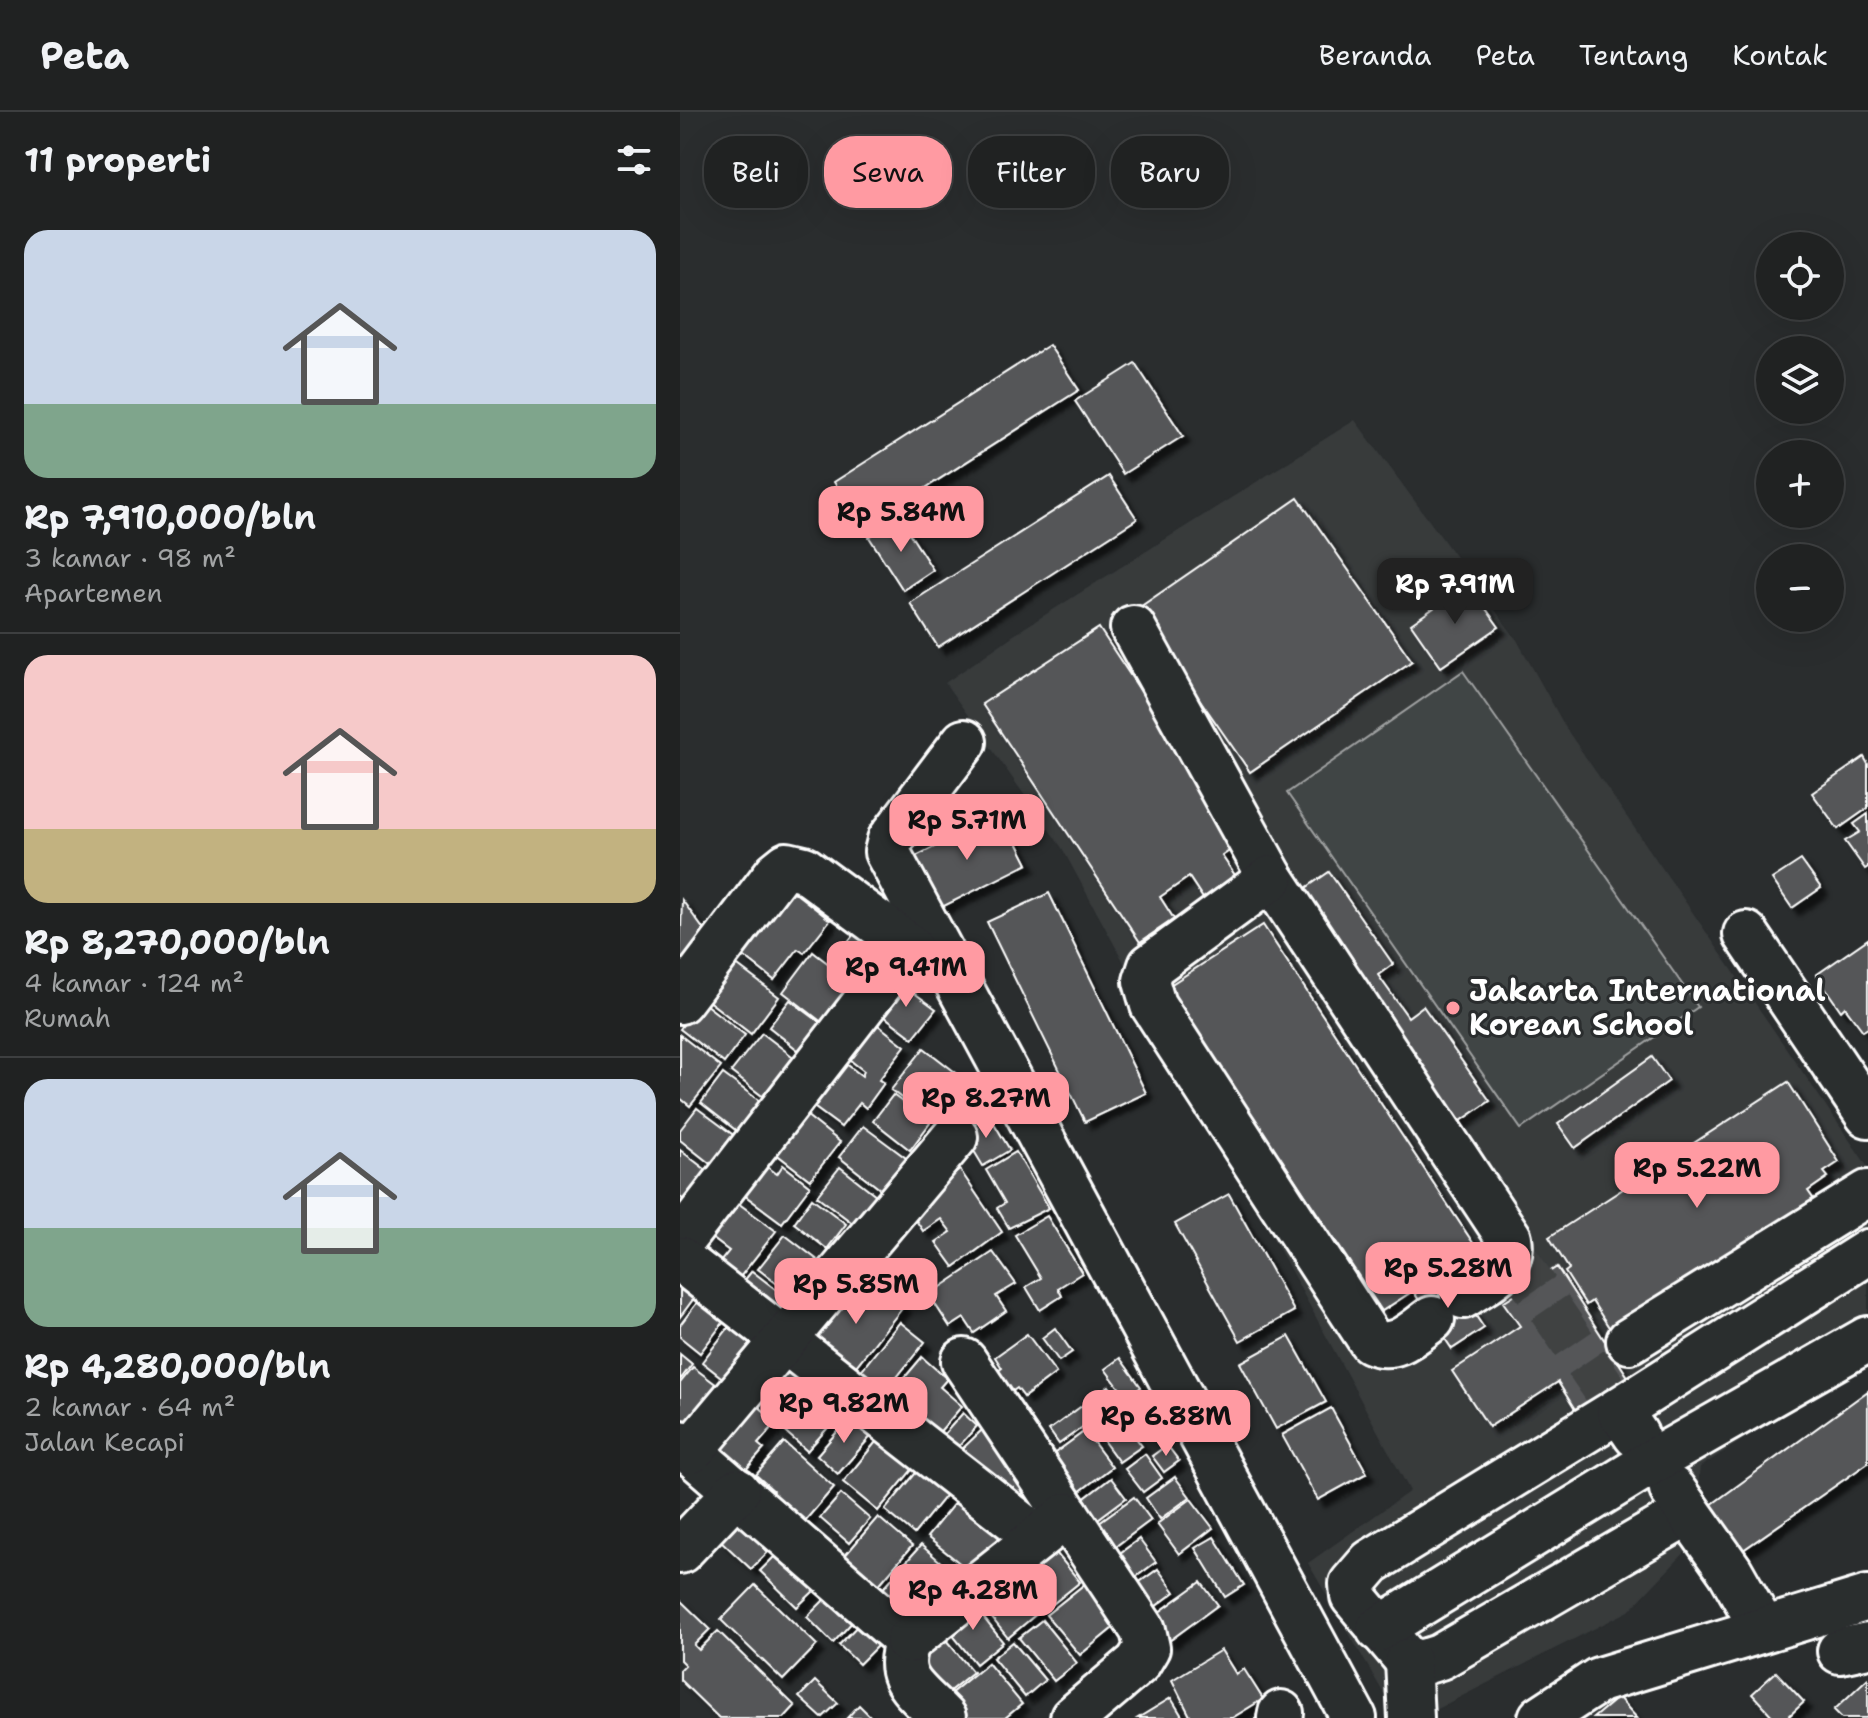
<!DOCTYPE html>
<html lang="id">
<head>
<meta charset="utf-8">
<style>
	body { margin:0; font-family:"Shantell Sans",sans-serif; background:#2d2f2f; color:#f1f3f6; height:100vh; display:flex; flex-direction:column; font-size:30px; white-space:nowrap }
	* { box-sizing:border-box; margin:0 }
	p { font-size:26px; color:#a2a4a5 }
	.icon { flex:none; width:44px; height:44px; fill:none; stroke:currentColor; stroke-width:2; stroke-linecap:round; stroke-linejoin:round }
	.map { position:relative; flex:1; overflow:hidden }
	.panel { display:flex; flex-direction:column; background:#202222; width:680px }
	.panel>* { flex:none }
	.banner { position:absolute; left:24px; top:24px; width:760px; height:72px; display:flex; gap:16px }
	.fabs { position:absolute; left:1076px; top:120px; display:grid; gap:16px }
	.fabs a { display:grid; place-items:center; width:88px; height:88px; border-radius:50%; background:#202222; box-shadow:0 8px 32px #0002,0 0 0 2px #3d3f40; font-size:40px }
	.price { position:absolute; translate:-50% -68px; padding:0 18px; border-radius:16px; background:#ff9aa2; color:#111; font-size:26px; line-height:52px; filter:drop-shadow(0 2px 4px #0008) }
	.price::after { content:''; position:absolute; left:50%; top:48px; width:24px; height:18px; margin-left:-12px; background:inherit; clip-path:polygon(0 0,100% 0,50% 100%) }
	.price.current { background:#222; color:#fff }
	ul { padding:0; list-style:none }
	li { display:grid; align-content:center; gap:16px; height:424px; padding:0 24px }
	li+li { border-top:2px solid #3d3f40 }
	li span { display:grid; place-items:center; height:248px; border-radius:24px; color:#555 }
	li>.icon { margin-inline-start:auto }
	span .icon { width:144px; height:144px; fill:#fffc; stroke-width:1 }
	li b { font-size:34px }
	h2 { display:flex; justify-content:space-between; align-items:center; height:96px; padding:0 24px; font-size:34px }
	.pill { padding:0 28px; border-radius:32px; background:#202222; box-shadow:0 8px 32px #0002,0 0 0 2px #3d3f40; font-size:28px; line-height:72px }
	.pill.current { background:#ff9aa2; color:#111 }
	header { display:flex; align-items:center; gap:48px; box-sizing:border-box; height:112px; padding:0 40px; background:#202222; border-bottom:2px solid #3d3f40 }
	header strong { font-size:38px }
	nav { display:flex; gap:44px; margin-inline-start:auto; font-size:28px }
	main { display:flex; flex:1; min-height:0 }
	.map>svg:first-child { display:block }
	.built { fill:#373a3b }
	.green { fill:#414445; stroke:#a0a2a2; stroke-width:2 }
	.building { fill:#555758; stroke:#fff; stroke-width:2; filter:url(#shadow) }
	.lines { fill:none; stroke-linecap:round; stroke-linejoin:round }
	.minor-tunnel { stroke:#3f4243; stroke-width:44; stroke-dasharray:44 22; stroke-linecap:butt }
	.minor-casing { stroke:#fff; stroke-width:50 }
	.minor { stroke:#2a2d2e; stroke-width:44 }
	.poi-dot { fill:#ff9aa2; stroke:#2a2d2e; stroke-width:3 }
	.labels { text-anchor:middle; stroke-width:6; stroke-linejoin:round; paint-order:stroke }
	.poi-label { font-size:30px; font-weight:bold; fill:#fff; stroke:#2a2d2e; text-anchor:start }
</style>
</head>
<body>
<header>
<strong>Peta</strong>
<nav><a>Beranda</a><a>Peta</a><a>Tentang</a><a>Kontak</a></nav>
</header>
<main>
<section class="panel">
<h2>11 properti<svg class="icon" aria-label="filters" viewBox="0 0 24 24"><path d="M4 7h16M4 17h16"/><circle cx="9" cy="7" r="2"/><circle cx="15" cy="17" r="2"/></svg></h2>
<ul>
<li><span style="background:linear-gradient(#c9d6e8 70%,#7fa58c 0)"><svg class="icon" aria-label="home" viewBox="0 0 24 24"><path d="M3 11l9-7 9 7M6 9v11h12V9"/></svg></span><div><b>Rp 7,910,000/bln</b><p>3 kamar · 98 m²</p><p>Apartemen</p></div></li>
<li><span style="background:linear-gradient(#f6c9c9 70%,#c2b280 0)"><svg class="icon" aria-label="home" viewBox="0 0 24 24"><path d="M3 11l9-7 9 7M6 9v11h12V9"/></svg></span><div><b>Rp 8,270,000/bln</b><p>4 kamar · 124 m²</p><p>Rumah</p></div></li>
<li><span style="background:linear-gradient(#c9d6e8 60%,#7fa58c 0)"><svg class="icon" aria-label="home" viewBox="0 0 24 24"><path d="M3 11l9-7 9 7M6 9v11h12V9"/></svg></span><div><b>Rp 4,280,000/bln</b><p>2 kamar · 64 m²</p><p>Jalan Kecapi</p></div></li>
</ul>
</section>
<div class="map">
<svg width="1188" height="1606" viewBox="0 0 1188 1606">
	<defs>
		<filter id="shadow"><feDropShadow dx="7" dy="7" stdDeviation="2" flood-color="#0009"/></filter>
	</defs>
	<rect width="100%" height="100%" fill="#2a2d2e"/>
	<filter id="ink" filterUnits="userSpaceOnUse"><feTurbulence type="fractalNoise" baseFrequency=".0125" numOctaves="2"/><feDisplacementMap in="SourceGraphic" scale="16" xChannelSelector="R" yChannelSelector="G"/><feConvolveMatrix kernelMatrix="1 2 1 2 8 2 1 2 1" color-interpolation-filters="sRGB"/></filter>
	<g filter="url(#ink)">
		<path class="built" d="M675,308L837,528L887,618L1188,1055V1248L1020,1355L1012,1433L949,1499L739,1606H718L628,1451L730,1379L382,736L265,571L344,516Z"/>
		<path class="green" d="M783,559L1018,895L841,1017L607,681Z"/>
		<g class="building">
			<path d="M369,233L399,278L183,416L154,370Z"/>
			<path d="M455,251L503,324L443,362L395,289Z"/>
			<path d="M429,364L457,407L258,535L230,491Z"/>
			<path d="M618,386L732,549L570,660L457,497Z"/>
			<path d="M219,405L253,458L223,478L189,425Z"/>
			<path d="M788,472L819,515L761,555L731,512Z"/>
			<path d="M419,516L561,731L542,744L563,775L530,797L509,765L480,785L494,807L460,830L302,592Z"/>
			<path d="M1184,645L1188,652V696L1158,717L1132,681Z"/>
			<path d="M322,701L348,752L252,800L226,749Z"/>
			<path d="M1188,702V755L1185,757L1165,729L1180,720L1174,712Z"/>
			<path d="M1121,748L1141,776L1112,796L1092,767Z"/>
			<path d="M649,760L713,852L698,863L728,905L743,894L810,989L772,1015L610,787Z"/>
			<path d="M110,777L150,808L124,841L118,837L94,868L61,842Z"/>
			<path d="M369,781L466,981L405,1010L307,810Z"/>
			<path d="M2,788L32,829L3,851L0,847Z"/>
			<path d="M583,813L797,1137L702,1199L487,875Z"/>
			<path d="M178,817L210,842L185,875L152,850Z"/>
			<path d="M1188,827V916L1183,919L1165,895L1161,899L1136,863Z"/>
			<path d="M133,840L179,875L148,915L103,880Z"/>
			<path d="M50,848L99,885L71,922L22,884Z"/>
			<path d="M218,869L256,897L233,926L196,898Z"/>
			<path d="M110,888L145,914L123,942L89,915Z"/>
			<path d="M21,889L65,923L44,951L0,917Z"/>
			<path d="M189,906L225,934L199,968L204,971L186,996L180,991L161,1015L123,987L156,944L182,964L184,959L161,941Z"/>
			<path d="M82,921L121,951L90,990L51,960Z"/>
			<path d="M0,923L41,955L10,994L0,986Z"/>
			<path d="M244,936L284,967L252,1009L211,978Z"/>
			<path d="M972,945L989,969L895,1036L878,1012Z"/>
			<path d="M43,962L85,993L62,1023L21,991Z"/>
			<path d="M1108,970L1159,1050L1144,1060L1148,1065L1128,1079L1137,1092L934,1223L912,1189L906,1193L885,1160L889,1157L869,1125Z"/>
			<path d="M213,983L250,1011L230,1038L193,1009Z"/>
			<path d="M116,995L160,1030L130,1068L86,1034Z"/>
			<path d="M17,996L56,1025L33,1054L0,1028V1018Z"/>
			<path d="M309,1003L330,1038L303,1054L282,1019Z"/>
			<path d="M183,1014L230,1049L205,1081L159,1045Z"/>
			<path d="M0,1038L30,1061L7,1090L0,1085Z"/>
			<path d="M336,1040L369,1096L329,1116L317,1096L325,1091L306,1058Z"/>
			<path d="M74,1045L97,1062L103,1053L130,1074L102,1111L52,1074Z"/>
			<path d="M160,1055L197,1084L175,1113L137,1084Z"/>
			<path d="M280,1058L322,1120L274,1155L256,1130L271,1120L261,1107L243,1119L228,1096Z"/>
			<path d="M549,1082L614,1199L560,1229L495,1112Z"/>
			<path d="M47,1083L96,1119L60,1165L40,1150L49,1139L20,1117Z"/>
			<path d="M132,1086L166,1112L147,1137L114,1111Z"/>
			<path d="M367,1104L402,1161L378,1176L382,1184L360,1198L346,1175L361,1166L335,1123Z"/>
			<path d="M105,1123L144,1153L117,1187L78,1157Z"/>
			<path d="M313,1140L336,1172L316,1184L326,1199L294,1221L284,1206L270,1215L249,1183Z"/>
			<path d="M877,1155L948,1265L896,1299L878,1270L809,1315L772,1259L840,1214L823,1190Z"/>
			<path d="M765,1158L804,1216L772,1237L733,1179Z"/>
			<path d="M72,1159L112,1190L99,1206L59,1175Z"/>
			<path d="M185,1164L224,1194L168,1264L129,1233Z"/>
			<path d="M0,1169L17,1182L0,1205Z"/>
			<path d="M23,1183L49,1203L20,1241L0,1225V1213Z"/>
			<path d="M60,1201L97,1229L59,1279L22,1250Z"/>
			<path d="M220,1210L245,1230L201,1285L176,1265Z"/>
			<path d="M375,1216L392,1240L379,1249L362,1226Z"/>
			<path d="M347,1222L376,1261L344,1285L337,1276L316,1291L301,1272L322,1256L315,1245Z"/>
			<path d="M609,1224L646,1290L596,1317L560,1251Z"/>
			<path d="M0,1242L12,1252L0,1268Z"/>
			<path d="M242,1245L267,1267L260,1275L282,1294L256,1324L210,1283Z"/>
			<path d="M440,1246L461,1275L447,1286L425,1257Z"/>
			<path d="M94,1249L120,1270L95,1298L70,1276Z"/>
			<path d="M13,1255L50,1283L19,1323L0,1309V1271Z"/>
			<path d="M429,1274L440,1288L379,1332L369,1318Z"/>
			<path d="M132,1276L161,1301L127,1339L99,1314Z"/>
			<path d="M1188,1279V1351L1056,1443L1024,1398Z"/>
			<path d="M65,1283L97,1310L78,1332L84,1337L56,1369L27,1326Z"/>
			<path d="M651,1296L687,1361L638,1388L602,1323Z"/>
			<path d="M283,1301L297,1314L272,1342L258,1329Z"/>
			<path d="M439,1304L462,1334L439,1350L417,1320Z"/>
			<path d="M170,1305L192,1323L158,1362L137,1343Z"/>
			<path d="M304,1316L351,1373L331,1392L276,1343Z"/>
			<path d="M405,1319L432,1355L391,1386L364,1349Z"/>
			<path d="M200,1325L236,1353L198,1399L163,1370Z"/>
			<path d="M104,1330L154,1375L117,1418L85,1390L94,1379L76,1363Z"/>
			<path d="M487,1333L499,1349L484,1360L472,1344Z"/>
			<path d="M465,1342L482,1366L463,1380L445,1357Z"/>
			<path d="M240,1356L269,1379L234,1422L205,1398Z"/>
			<path d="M495,1365L510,1385L480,1407L466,1386Z"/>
			<path d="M431,1366L446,1386L407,1415L393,1395Z"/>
			<path d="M161,1382L190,1407L169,1431L140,1406Z"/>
			<path d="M454,1385L471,1408L428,1440L411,1416Z"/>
			<path d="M511,1387L533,1416L499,1442L477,1412Z"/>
			<path d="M276,1389L323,1421L291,1460L247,1425Z"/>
			<path d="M198,1405L232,1434L197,1475L163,1446Z"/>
			<path d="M58,1410L88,1440L71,1457L40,1428Z"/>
			<path d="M534,1425L564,1473L545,1485L515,1436Z"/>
			<path d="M459,1427L476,1450L449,1470L432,1447Z"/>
			<path d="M368,1431L400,1470L369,1495L337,1456Z"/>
			<path d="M241,1433L271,1459L231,1505L201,1479Z"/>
			<path d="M101,1438L138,1475L117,1495L80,1459Z"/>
			<path d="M478,1457L495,1480L468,1500L450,1477Z"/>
			<path d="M329,1459L361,1498L328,1526L296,1486Z"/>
			<path d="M521,1470L538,1493L489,1529L471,1506Z"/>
			<path d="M406,1471L439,1511L400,1543L366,1503Z"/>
			<path d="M75,1473L137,1533L103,1568L41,1508Z"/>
			<path d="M150,1482L175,1507L153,1531L127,1505Z"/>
			<path d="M0,1488L30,1517L14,1533L19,1538L38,1519L115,1594L104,1606H39L0,1568V1558L5,1553L0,1548Z"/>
			<path d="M290,1489L323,1530L296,1552L263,1511Z"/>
			<path d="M183,1508L203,1528L179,1552L159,1533Z"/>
			<path d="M362,1508L397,1551L374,1569L339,1526Z"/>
			<path d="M260,1521L293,1560L267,1581L234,1542Z"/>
			<path d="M333,1530L365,1568L345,1585L313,1546Z"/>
			<path d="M541,1538L556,1562L564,1557L583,1587L552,1606H511L492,1568Z"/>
			<path d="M308,1551L342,1592L325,1606H271L259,1591Z"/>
			<path d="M1096,1560L1124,1590L1107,1606H1094L1072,1582Z"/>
			<path d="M1188,1566V1606H1162L1154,1598Z"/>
			<path d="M135,1569L158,1591L142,1606L119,1585Z"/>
			<path d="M938,1585L957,1606H913Z"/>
			<path d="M491,1586L503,1606H458Z"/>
			<path d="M179,1593L192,1606H167Z"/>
		</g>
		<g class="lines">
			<path class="minor-tunnel" d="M832,1141L939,1298"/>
			<g class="minor-casing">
				<g id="minor">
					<path d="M453,516L591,766L829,1126C835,1158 806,1168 783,1184"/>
					<path d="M284,630L210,728L207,740L674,1606"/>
					<path d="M591,766L471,854L466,869L473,893L691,1229C715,1240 733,1221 752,1207"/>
					<path d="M1066,822L1188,1003"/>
					<path d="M0,889L97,761L107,753L124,757L229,834L0,1130"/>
					<path d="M0,1147L356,1424"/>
					<path d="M949,1229L1188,1081"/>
					<path d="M284,1249L387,1403"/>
					<path d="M939,1298L691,1450L672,1472L673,1484L728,1549L744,1550L760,1545L1008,1401"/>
					<path d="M956,1323L939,1298L1188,1140"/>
					<path d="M0,1331L228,1529C212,1568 237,1578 263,1606"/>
					<path d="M11,1339L275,1025"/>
					<path d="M992,1377L1050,1459L1083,1517"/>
					<path d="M0,1439L57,1379"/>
					<path d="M699,1517L973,1349L1188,1227"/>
					<path d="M228,1529L387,1403L463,1518L467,1536L458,1551L393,1606"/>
					<path d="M1160,1539L1188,1533"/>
					<path d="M728,1549L731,1606"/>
					<path d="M600,1606L601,1601"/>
					<path d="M861,1606L919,1568L1188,1486"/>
				</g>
			</g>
			<use href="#minor" class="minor"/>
		</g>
	</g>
	<circle class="poi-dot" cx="773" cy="896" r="8"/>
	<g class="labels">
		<g class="poi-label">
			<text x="789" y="889">Jakarta International<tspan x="789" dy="34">Korean School</tspan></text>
		</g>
	</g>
</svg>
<div class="fabs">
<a><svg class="icon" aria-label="locate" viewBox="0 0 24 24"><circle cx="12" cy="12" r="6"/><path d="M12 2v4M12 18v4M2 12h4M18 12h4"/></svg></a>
<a><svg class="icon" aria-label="layers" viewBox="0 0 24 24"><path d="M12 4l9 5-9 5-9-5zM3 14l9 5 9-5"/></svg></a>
<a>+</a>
<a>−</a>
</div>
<b class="price" style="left:221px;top:442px">Rp 5.84M</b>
<b class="price current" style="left:775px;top:514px">Rp 7.91M</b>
<b class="price" style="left:287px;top:750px">Rp 5.71M</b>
<b class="price" style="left:226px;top:897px">Rp 9.41M</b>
<b class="price" style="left:306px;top:1028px">Rp 8.27M</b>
<b class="price" style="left:1017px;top:1098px">Rp 5.22M</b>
<b class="price" style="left:768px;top:1198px">Rp 5.28M</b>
<b class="price" style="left:176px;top:1214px">Rp 5.85M</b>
<b class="price" style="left:164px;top:1333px">Rp 9.82M</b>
<b class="price" style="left:486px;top:1346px">Rp 6.88M</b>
<b class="price" style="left:293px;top:1520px">Rp 4.28M</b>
<div class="banner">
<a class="pill">Beli</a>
<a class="pill current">Sewa</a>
<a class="pill">Filter</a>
<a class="pill">Baru</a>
</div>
</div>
</main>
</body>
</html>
